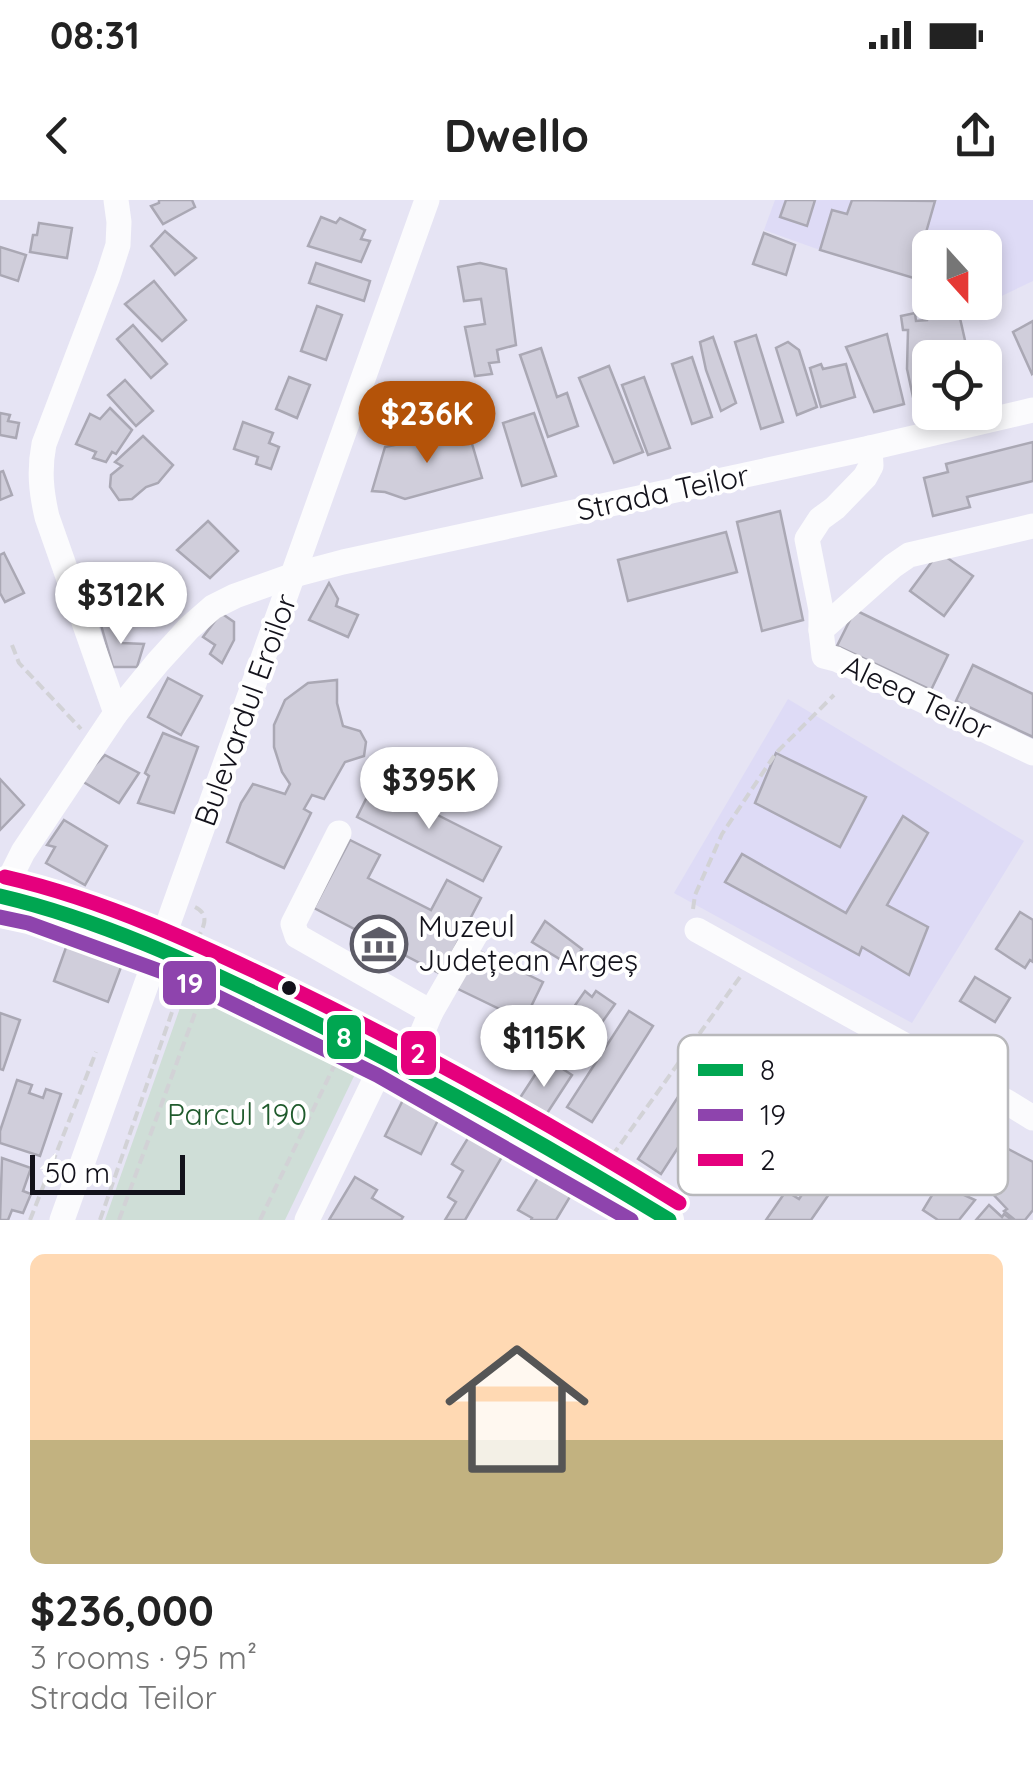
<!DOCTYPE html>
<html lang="en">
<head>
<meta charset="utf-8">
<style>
	body { margin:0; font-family:Quicksand,sans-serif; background:#f2f2f2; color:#222; height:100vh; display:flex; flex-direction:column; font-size:38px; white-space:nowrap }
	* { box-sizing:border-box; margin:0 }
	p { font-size:32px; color:#767676 }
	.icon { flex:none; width:55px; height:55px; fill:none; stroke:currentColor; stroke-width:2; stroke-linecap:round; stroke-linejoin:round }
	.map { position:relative; height:1020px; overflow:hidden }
	.details { display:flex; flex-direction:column; background:#fff; flex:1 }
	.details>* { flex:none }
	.needle { width:65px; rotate:159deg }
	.buttons { position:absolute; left:912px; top:30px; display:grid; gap:20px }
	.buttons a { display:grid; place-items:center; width:90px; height:90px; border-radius:15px; background:#fff; box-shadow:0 5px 15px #0003; font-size:50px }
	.scale { position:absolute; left:30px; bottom:25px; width:155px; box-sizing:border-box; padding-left:10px; border:5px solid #13121b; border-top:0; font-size:28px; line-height:35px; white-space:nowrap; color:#13121b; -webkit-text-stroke:8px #fff; paint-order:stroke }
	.price { position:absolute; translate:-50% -85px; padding:0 22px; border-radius:35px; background:#fff; color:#222; font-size:32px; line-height:65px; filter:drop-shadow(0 2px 5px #0008) }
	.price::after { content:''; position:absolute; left:50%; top:60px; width:30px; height:22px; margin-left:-15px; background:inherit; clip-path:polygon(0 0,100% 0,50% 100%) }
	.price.active { background:#b45309; color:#fff }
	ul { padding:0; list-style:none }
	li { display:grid; align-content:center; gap:20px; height:530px; padding:0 30px }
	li+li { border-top:2px solid #e0e0e0 }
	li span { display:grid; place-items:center; height:310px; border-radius:15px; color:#555 }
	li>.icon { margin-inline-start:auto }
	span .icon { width:180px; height:180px; fill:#fffc; stroke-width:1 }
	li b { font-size:42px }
	.status { display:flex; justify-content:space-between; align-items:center; height:70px; padding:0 50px; background:#fff; direction:ltr }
	.status svg { height:28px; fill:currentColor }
	header { display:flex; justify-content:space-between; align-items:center; height:130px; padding:0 30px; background:#fff; font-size:45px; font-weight:700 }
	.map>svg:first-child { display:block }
	.built { fill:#dedbf6 }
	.green { fill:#cfded7 }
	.building { fill:#d0cedb; stroke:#aaa8b4; stroke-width:2.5 }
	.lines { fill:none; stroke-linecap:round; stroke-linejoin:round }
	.path { stroke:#d2d2d6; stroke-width:4; stroke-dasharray:10 5; stroke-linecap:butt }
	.minor { stroke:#fbfbfd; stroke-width:25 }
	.major { stroke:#fbfbfd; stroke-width:30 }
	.bus-1-casing { stroke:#fff; stroke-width:22 }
	.bus-2-casing { stroke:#fff; stroke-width:22 }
	.bus-3-casing { stroke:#fff; stroke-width:22 }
	.bus-1 { stroke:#00a651; stroke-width:15 }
	.bus-2 { stroke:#8e44ad; stroke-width:15 }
	.bus-3 { stroke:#e5007d; stroke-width:15 }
	.bus-dot { fill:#13121b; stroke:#fff; stroke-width:4 }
	.labels { text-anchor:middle; stroke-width:8; stroke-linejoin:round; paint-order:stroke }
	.street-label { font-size:30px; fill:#13121b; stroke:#fff }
	.poi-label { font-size:30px; fill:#13121b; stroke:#fff; text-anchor:start }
	.park-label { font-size:30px; fill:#205b2d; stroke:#fff }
	.key { fill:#fff; stroke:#b8b8bb; stroke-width:2.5 }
	.key-label { font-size:28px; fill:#13121b }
	.line-badge { stroke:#fff; stroke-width:4 }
	.badge-label { font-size:28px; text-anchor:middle; font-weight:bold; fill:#fff }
</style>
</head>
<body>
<div class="status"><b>08:31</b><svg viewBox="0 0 49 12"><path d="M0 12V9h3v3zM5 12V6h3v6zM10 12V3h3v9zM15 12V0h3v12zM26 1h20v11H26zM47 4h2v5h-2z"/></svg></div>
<header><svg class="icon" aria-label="back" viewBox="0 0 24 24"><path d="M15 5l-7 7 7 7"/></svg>Dwello<svg class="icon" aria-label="share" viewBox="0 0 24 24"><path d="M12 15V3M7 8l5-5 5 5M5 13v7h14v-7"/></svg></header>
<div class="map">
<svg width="1033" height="1020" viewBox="0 0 1033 1020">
	<rect width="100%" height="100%" fill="#e6e4f4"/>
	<g class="built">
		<path d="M775,0H1033V81L991,101L985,100V48H930V83L820,50L764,30Z"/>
		<path d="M788,499L1024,641L912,823L674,693Z"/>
	</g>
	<path class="green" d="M186,791L356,872L285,1020H105Z"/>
	<g class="building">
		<path d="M159,0H192L195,7L163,24L151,6L159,3Z"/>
		<path d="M786,0H815L807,26L780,17Z"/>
		<path d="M852,0L935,1L923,43L938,47L930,48V74L927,82L820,50L832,10L847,14Z"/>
		<path d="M321,17L336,23L340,18L365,30L361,39L370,41L361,62L308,46Z"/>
		<path d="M39,23L72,28L67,58L30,52L33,35H37Z"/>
		<path d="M165,31L196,58L175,75L151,46Z"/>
		<path d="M764,33L795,45L786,75L753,64Z"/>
		<path d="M0,47L26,55L18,81L0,75Z"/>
		<path d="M316,63L370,81L364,101L309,83Z"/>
		<path d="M480,63L506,69L516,145L497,150L499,162L489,163L492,174L475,176L465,127L485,124L481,99L464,101L458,67Z"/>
		<path d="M154,81L186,120L162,141L125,104Z"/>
		<path d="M930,101L940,102L942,109L957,105L969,158H930V191L913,197L907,169L908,130H903L901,116L915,113L916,121L927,120V102Z"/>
		<path d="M317,106L342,115L326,160L301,151Z"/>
		<path d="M1033,121V173L1032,174L1013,132Z"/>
		<path d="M133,125L167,164L151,178L117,139Z"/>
		<path d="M887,134L904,204L874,212L846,147Z"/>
		<path d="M756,135L783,222L761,229L735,142Z"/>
		<path d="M713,137L736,203L721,211L706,170L700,142Z"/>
		<path d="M788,142L799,150L817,207L797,215L776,148Z"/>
		<path d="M541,148L557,197L567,193L578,226L548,237L520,155Z"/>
		<path d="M692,157L712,217L692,224L672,164Z"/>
		<path d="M821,164L823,169L846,164L855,197L821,207L810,168Z"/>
		<path d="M609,166L643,252L614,263L579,178Z"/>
		<path d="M289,177L310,185L297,218L276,209Z"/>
		<path d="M644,177L670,248L648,255L622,185Z"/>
		<path d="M125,180L153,211L136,226L108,195Z"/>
		<path d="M446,201L457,230L409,239L404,209Z"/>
		<path d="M110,208L132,230L116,254L112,252L106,262L93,258L96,252L76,244L90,214L100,219Z"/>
		<path d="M0,213L10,215L8,221L19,223L16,238L0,235Z"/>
		<path d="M534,213L556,276L522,286L503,223Z"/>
		<path d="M243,222L273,233L269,243L279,247L271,269L256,264L258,257L234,249Z"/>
		<path d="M468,230L482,278L405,299L385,292L372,291L385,247Z"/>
		<path d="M143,236L173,265L158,283L146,287L132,299L119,300L110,287L111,275L122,266L115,262Z"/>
		<path d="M1033,242V281L967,297L970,307L933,316L924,278L948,272L946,264Z"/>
		<path d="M3,271L12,295L0,300V272Z"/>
		<path d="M780,311L803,420L762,431L737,322Z"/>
		<path d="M208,321L238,351L210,378L177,350Z"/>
		<path d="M726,332L737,372L628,401L618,360Z"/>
		<path d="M939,352L973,376L944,416L910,391Z"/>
		<path d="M4,353L24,393L5,402L0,393V355Z"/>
		<path d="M116,365L131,366L124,413L88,410L90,378L114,380Z"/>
		<path d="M329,383L338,399L336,406L358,415L348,437L309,420Z"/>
		<path d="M855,410L948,455L931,490L837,446Z"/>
		<path d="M221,413L234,422V440L222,463L210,454L215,445L203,437Z"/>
		<path d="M118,421L122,443L144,444L137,467H113L101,425Z"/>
		<path d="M973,465L1033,494V537L956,501Z"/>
		<path d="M168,478L202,496L181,535L148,517Z"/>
		<path d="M337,480V503L343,526L360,531L366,542L364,556L345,562L324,599L312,595L304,609L311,613L284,668L227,642L241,603L253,584L285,594L290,584L282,572L274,547V525L285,500L308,483Z"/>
		<path d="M163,533L198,547L174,613L138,603L149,576L145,573Z"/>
		<path d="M776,553L866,597L840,647L755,603Z"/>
		<path d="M105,555L139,573L119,603L80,580Z"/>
		<path d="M0,579L24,605L0,630Z"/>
		<path d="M374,583L501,647L483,681L357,617Z"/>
		<path d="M903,616L928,633L887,705L928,727L909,775L862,747L859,755L725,682L742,654L846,713Z"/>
		<path d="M64,620L107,646L85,685L46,663L55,647L47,645Z"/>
		<path d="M350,640L380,655L368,678L431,710L447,680L481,698L441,774L314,708Z"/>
		<path d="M1020,712L1033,720V762L1030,760L1025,768L996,749Z"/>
		<path d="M545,721L582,749L571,766L532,742Z"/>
		<path d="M69,739L124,759L108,802L54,781Z"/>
		<path d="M475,749L543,782L524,821L456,788Z"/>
		<path d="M975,777L1010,798L995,822L960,801Z"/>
		<path d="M585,791L592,797L596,791L615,804L581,852L555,834Z"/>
		<path d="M629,811L653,826L592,922L567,907Z"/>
		<path d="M0,813L20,820L3,870L0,869Z"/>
		<path d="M546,858L572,875L542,921L516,904Z"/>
		<path d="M17,880L32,885L29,893L43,898L46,889L61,894L40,956L0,943V931Z"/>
		<path d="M687,883L710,898L661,974L638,959Z"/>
		<path d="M408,890L444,908L421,954L385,936Z"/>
		<path d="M473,930L506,950L465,1020H445L456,1002L448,997L463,971L452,964Z"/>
		<path d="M993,941L1033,962V1010L1025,1020H1015L1004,1011L1007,1009L972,972Z"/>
		<path d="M2,958L31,968L23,991L31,994L23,1013L12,1010L8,1020H0Z"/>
		<path d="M545,966L577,985L556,1020H531L532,1018L518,1010Z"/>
		<path d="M818,971L836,984L811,1020H766L786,991L799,999Z"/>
		<path d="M355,977L377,990L372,998L403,1017L401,1020H329Z"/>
		<path d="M943,977L958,986L964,995L975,1000L959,1020H938L923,1010Z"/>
		<path d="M989,1005L1002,1017L1004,1014L1012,1020H976Z"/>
	</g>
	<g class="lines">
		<g class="path">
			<path d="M12,445L19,463L81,529"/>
			<path d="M195,707C209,714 205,724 199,736"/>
			<path d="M693,709L695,695L722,634L776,553L834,495"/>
			<path d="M612,956L740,777"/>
			<path d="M30,1020L96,852"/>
			<path d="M100,1020L181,786"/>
			<path d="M119,1020L202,794"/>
			<path d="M260,1020L336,862"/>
		</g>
		<g class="minor">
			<path d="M116,0L119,22L118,45L108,76L44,244C39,270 41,291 47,317L116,513"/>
			<path d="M1033,326L909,355L893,366L821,430L824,456L836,459L1033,553"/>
			<path d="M821,430V410L807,339L820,319L835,308L865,277L871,266L870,248"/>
			<path d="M339,633L293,724L297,736L431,812"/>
			<path d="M7,697L12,674L23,652L116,513L158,462L189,428L213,407L235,396L294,375L343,362L870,248L1033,210"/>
			<path d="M697,730L1007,902L1033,918"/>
			<path d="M407,869L431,812L477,732"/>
			<path d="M62,1020L427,0"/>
			<path d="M307,1020L386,857"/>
		</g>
		<path class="major" d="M0,696L34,704L187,760L386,857L597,976L669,1020"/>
		<g class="bus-1-casing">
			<path id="bus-1" d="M0,696C98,719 193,763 283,807C415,871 543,943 669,1020"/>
		</g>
		<g class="bus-2-casing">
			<path id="bus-2" d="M0,717L28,723L179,778L377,875L631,1020"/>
		</g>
		<g class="bus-3-casing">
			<path id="bus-3" d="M5,677C105,700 201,745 294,790C426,854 554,926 679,1003"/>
		</g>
		<use href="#bus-1" class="bus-1"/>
		<use href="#bus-2" class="bus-2"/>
		<use href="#bus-3" class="bus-3"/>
	</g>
	<defs>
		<g id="museum-ring" transform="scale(2.875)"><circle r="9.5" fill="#fff" stroke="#5d5c67" stroke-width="1.5"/><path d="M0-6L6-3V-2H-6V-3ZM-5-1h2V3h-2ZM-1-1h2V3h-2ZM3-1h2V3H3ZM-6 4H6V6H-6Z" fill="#5d5c67"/></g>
	</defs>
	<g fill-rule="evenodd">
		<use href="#museum-ring" x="379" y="744"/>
	</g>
	<circle class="bus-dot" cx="289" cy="788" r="9"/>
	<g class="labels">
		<g class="street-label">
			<text transform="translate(663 293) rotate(-12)" y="10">Strada Teilor</text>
			<text transform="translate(917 498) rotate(25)" y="10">Aleea Teilor</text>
			<text transform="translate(246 510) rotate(-70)" y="10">Bulevardul Eroilor</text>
		</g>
		<g class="poi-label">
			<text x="418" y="737">Muzeul<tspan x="418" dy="34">Județean Argeș</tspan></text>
		</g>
		<g class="park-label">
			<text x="237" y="925">Parcul 190</text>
		</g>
	</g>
	<rect x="678" y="835" width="330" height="160" rx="15" class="key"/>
	<rect x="698" y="864" width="45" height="12" fill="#00a651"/>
	<rect x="698" y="909" width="45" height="12" fill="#8e44ad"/>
	<rect x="698" y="954" width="45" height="12" fill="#e5007d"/>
	<g class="key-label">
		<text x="760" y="880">8</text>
		<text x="760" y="925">19</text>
		<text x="760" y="970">2</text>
	</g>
	<g class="line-badge">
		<rect x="161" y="759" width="57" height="48" rx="10" fill="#8e44ad"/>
		<rect x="325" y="813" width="38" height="48" rx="10" fill="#00a651"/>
		<rect x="399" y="829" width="39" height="48" rx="10" fill="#e5007d"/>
	</g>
	<g class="badge-label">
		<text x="190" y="793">19</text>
		<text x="344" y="847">8</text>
		<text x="418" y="863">2</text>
	</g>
</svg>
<div class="buttons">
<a><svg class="needle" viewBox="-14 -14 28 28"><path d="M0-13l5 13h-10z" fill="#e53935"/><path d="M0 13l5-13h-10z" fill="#767676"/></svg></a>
<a><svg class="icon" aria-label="locate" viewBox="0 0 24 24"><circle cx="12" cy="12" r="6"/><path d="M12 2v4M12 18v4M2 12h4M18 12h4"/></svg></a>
</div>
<div class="scale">50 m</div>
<b class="price active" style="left:427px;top:266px">$236K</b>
<b class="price" style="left:121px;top:447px">$312K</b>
<b class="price" style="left:429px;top:632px">$395K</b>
<b class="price" style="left:544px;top:890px">$115K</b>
</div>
<section class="details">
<ul>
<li><span style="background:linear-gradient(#ffd9b3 60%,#c2b280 0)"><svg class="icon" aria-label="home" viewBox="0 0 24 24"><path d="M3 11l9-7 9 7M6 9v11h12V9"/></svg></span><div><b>$236,000</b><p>3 rooms · 95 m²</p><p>Strada Teilor</p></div></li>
</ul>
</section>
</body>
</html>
